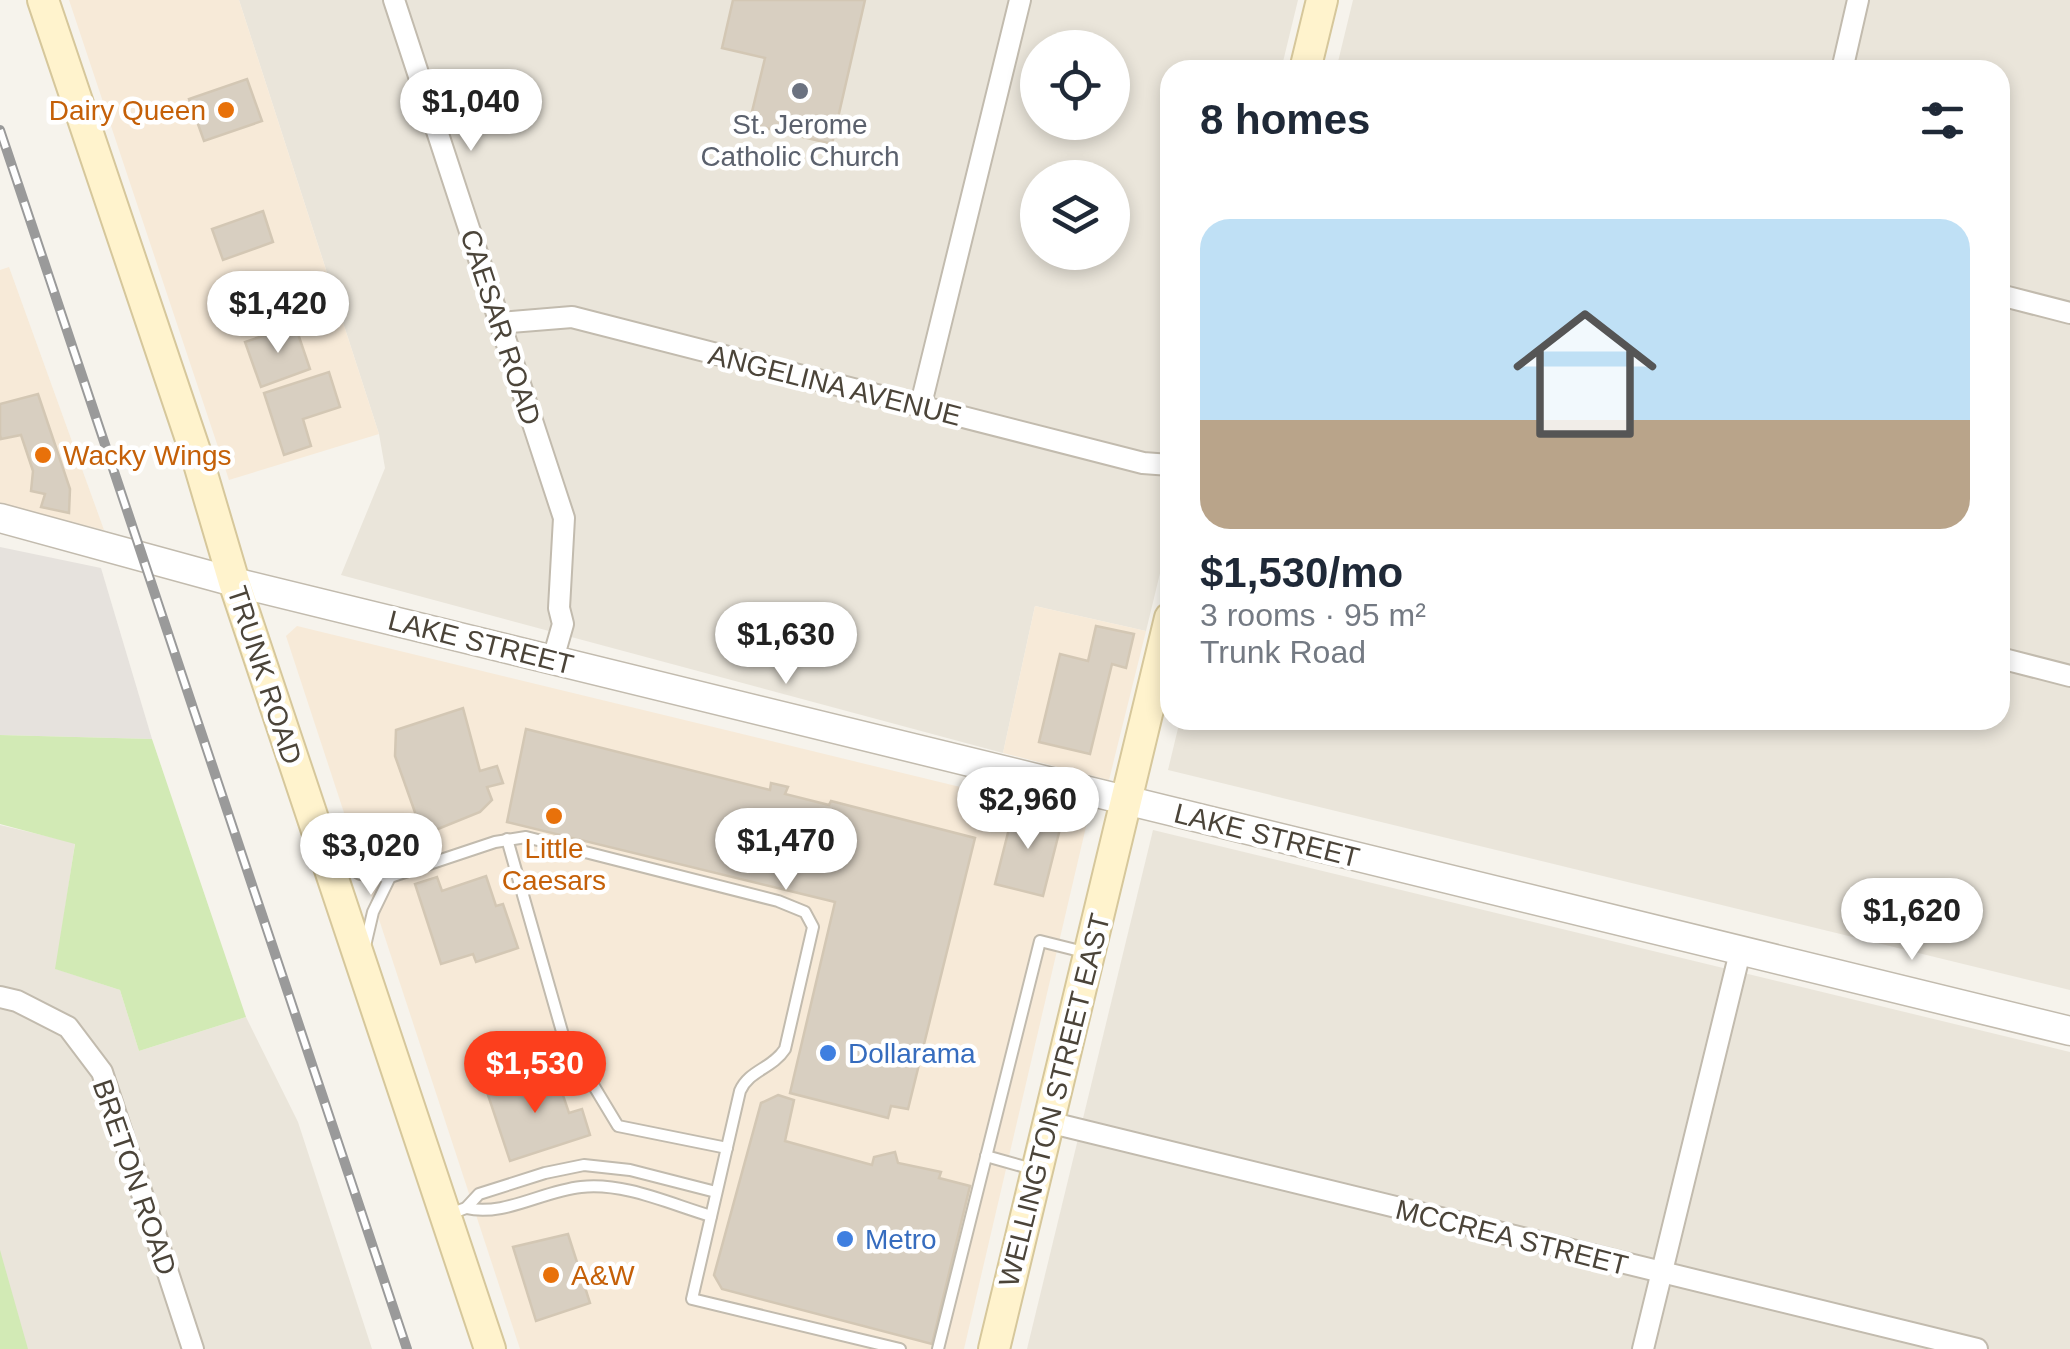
<!DOCTYPE html>
<html lang="en">
<head>
<meta charset="utf-8">
<style>
	body { margin:0; font-family:Helvetica,sans-serif; background:#f2f2f3; color:#1f2937; height:100vh; display:flex; flex-direction:column; font-size:38px; white-space:nowrap }
	* { box-sizing:border-box; margin:0 }
	p { font-size:32px; color:#747a83 }
	.icon { flex:none; width:55px; height:55px; fill:none; stroke:currentColor; stroke-width:2; stroke-linecap:round; stroke-linejoin:round }
	.map { position:relative; flex:1; overflow:hidden }
	.sheet { position:absolute; left:1160px; top:60px; width:850px; height:670px; display:flex; flex-direction:column; background:#fff; border-radius:30px; box-shadow:0 5px 15px #0003 }
	.sheet>* { flex:none }
	.fabs { position:absolute; left:1020px; top:30px; display:grid; gap:20px }
	.fabs a { display:grid; place-items:center; width:110px; height:110px; border-radius:50%; background:#fff; box-shadow:0 5px 15px #0003; font-size:50px }
	.price { position:absolute; translate:-50% -85px; padding:0 22px; border-radius:35px; background:#fff; color:#222; font-size:32px; line-height:65px; filter:drop-shadow(0 2px 5px #0008) }
	.price::after { content:''; position:absolute; left:50%; top:60px; width:30px; height:22px; margin-left:-15px; background:inherit; clip-path:polygon(0 0,100% 0,50% 100%) }
	.price.on { background:#fc3f1d; color:#fff }
	ul { padding:0; list-style:none }
	li { display:grid; align-content:center; gap:20px; height:530px; padding:0 40px }
	li+li { border-top:2px solid #e0e1e3 }
	li span { display:grid; place-items:center; height:310px; border-radius:30px; color:#555 }
	li>.icon { margin-inline-start:auto }
	span .icon { width:180px; height:180px; fill:#fffc; stroke-width:1 }
	li b { font-size:42px }
	h2 { display:flex; justify-content:space-between; align-items:center; height:120px; padding:0 40px; font-size:42px }
	.map>svg:first-child { display:block }
	.residential { fill:#eae5da; fill-rule:evenodd }
	.commercial { fill:#f7ead8 }
	.industrial { fill:#e6e2dd }
	.green { fill:#d2eab5 }
	.building { fill:#d8cfc1; stroke:#d3c7b4; stroke-width:2.5 }
	.lines { fill:none; stroke-linecap:round; stroke-linejoin:round }
	.service-casing { stroke:#c2bbae; stroke-width:14 }
	.minor-casing { stroke:#c2bbae; stroke-width:24 }
	.tertiary-casing { stroke:#c2bbae; stroke-width:31 }
	.secondary-casing { stroke:#d6c79b; stroke-width:34 }
	.service { stroke:#fff; stroke-width:10 }
	.minor { stroke:#fff; stroke-width:20 }
	.tertiary { stroke:#fff; stroke-width:28 }
	.secondary { stroke:#fff3cd; stroke-width:30 }
	.rail-casing { stroke:#9a9a9a; stroke-width:10 }
	.rail { stroke:#fff; stroke-width:6; stroke-dasharray:19; stroke-linecap:butt }
	.worship-dot { fill:#6b7280; stroke:#fff; stroke-width:4 }
	.food-dot { fill:#e8710a; stroke:#fff; stroke-width:4 }
	.shop-dot { fill:#3f7fe0; stroke:#fff; stroke-width:4 }
	.labels { text-anchor:middle; stroke-width:9; stroke-linejoin:round; paint-order:stroke }
	.food-label { font-size:28px; fill:#c56008; stroke:#fff; text-anchor:start }
	.worship-label { font-size:28px; fill:#5b616d; stroke:#fff }
	.street-label { font-size:28px; fill:#4b4439; stroke:#fff }
	.shop-label { font-size:28px; fill:#366cbe; stroke:#fff; text-anchor:start }
</style>
</head>
<body>
<div class="map">
<svg width="2070" height="1349" viewBox="0 0 2070 1349">
	<rect width="100%" height="100%" fill="#f6f3ec"/>
	<g class="residential">
		<path d="M239,0H1298L1281,70H1170V532L1146,631L1035,606L1003,753L341,575L385,468L379,434ZM1038,48H1112V122H1038ZM1038,178H1112V252H1038Z"/>
		<path d="M1353,0H2070V990L1168,770L1180,720H2000V70H1336Z"/>
		<path d="M0,825L75,843L56,969L120,990L139,1051L246,1017L298,1122L372,1349H0Z"/>
		<path d="M1153,830L2070,1052V1349H1027Z"/>
	</g>
	<g class="commercial">
		<path d="M69,0H239L379,434L229,480Z"/>
		<path d="M9,267L104,530L0,505V270Z"/>
		<path d="M1035,606L1146,631L1109,780L1003,753Z"/>
		<path d="M297,626L1088,818L964,1349H520L286,636Z"/>
	</g>
	<path class="industrial" d="M0,547L101,568L152,739L0,735Z"/>
	<g class="green">
		<path d="M0,735L152,739L246,1017L139,1051L120,990L55,969L75,844L0,824Z"/>
		<path d="M0,1250L28,1349H0Z"/>
	</g>
	<g class="building">
		<path d="M733,0H865L832,144L749,124L765,58L722,48Z"/>
		<path d="M247,79L262,121L204,141L189,99Z"/>
		<path d="M263,211L273,242L223,260L212,229Z"/>
		<path d="M279,283L289,313L240,329L230,299Z"/>
		<path d="M295,325L310,369L261,387L245,342Z"/>
		<path d="M329,372L340,407L303,419L311,446L284,455L264,393Z"/>
		<path d="M38,394L70,489L69,513L41,507L45,494L31,491L33,471L21,435L1,439L0,435V404Z"/>
		<path d="M1096,626L1134,634L1126,668L1112,664L1090,754L1039,742L1060,654L1088,661Z"/>
		<path d="M463,708L480,771L497,766L503,783L487,787L492,800L480,812L423,835L395,756L396,730Z"/>
		<path d="M526,729L770,790L771,783L788,787L785,794L829,805L831,801L975,838L908,1109L891,1106L888,1118L790,1093L835,902L507,822Z"/>
		<path d="M1014,809L1062,821L1043,896L995,884Z"/>
		<path d="M486,876L496,906L503,904L518,948L476,962L473,954L441,964L415,884L437,877L442,891Z"/>
		<path d="M554,1069L569,1113L582,1109L590,1135L510,1161L487,1092Z"/>
		<path d="M778,1095L794,1100L785,1141L872,1165L874,1157L895,1152L898,1163L941,1172L939,1178L970,1186L932,1344L722,1289L714,1275L761,1103Z"/>
		<path d="M568,1234L590,1303L536,1321L513,1247Z"/>
	</g>
	<g class="lines">
		<g class="service-casing">
			<g id="service">
				<path d="M507,839L563,1035L618,1126L727,1148"/>
				<path d="M334,859L360,874L390,877L495,842L526,837L778,901L805,912L813,927L785,1049C772,1069 749,1070 740,1091L692,1299L900,1349"/>
				<path d="M365,946L373,912L390,877"/>
				<path d="M986,1156L1036,1170"/>
				<path d="M466,1208C504,1217 542,1191 581,1187C624,1182 670,1204 711,1216"/>
				<path d="M447,1215L466,1208L479,1194L545,1173L584,1165L630,1170L716,1192"/>
				<path d="M938,1349L1040,941L1088,953"/>
			</g>
		</g>
		<g class="minor-casing">
			<g id="minor">
				<path d="M394,0L564,518L559,608L563,624L553,659"/>
				<path d="M1842,70L1858,0"/>
				<path d="M2000,295L2070,313"/>
				<path d="M499,323L572,317L1143,463L1170,465"/>
				<path d="M920,408L1020,0"/>
				<path d="M2000,658L2070,676"/>
				<path d="M0,997L17,1001L68,1027L102,1072L193,1349"/>
				<path d="M1048,1122L1977,1349"/>
				<path d="M1643,1349L1740,952"/>
			</g>
		</g>
		<g class="tertiary-casing">
			<path id="tertiary" d="M0,518L234,582L2070,1031"/>
		</g>
		<g class="secondary-casing">
			<g id="secondary">
				<path d="M43,0L197,457L234,582L490,1349"/>
				<path d="M1305,70L1322,0"/>
				<path d="M994,1349L1170,618"/>
			</g>
		</g>
		<use href="#service" class="service"/>
		<use href="#minor" class="minor"/>
		<use href="#tertiary" class="tertiary"/>
		<use href="#secondary" class="secondary"/>
		<g class="rail-casing">
			<path id="rail" d="M0,130L407,1349"/>
		</g>
		<use href="#rail" class="rail"/>
	</g>
	<circle class="worship-dot" cx="800" cy="91" r="10"/>
	<g class="food-dot">
		<circle cx="226" cy="110" r="10"/>
		<circle cx="43" cy="455" r="10"/>
		<circle cx="554" cy="816" r="10"/>
		<circle cx="551" cy="1275" r="10"/>
	</g>
	<g class="shop-dot">
		<circle cx="828" cy="1053" r="10"/>
		<circle cx="845" cy="1239" r="10"/>
	</g>
	<g class="labels">
		<g class="food-label">
			<text x="206" y="120" text-anchor="end">Dairy Queen</text>
			<text x="63" y="465">Wacky Wings</text>
			<text x="554" y="858" text-anchor="middle">Little<tspan x="554" dy="32">Caesars</tspan></text>
			<text x="571" y="1285">A&amp;W</text>
		</g>
		<g class="worship-label">
			<text x="800" y="134">St. Jerome<tspan x="800" dy="32">Catholic Church</tspan></text>
		</g>
		<g class="street-label">
			<text transform="translate(501 327) rotate(72)" y="10">CAESAR ROAD</text>
			<text transform="translate(835 385) rotate(14)" y="10">ANGELINA AVENUE</text>
			<text transform="translate(481 642) rotate(14)" y="10">LAKE STREET</text>
			<text transform="translate(265 675) rotate(72)" y="10">TRUNK ROAD</text>
			<text transform="translate(1267 835) rotate(14)" y="10">LAKE STREET</text>
			<text transform="translate(1054 1100) rotate(-76)" y="10">WELLINGTON STREET EAST</text>
			<text transform="translate(135 1177) rotate(71)" y="10">BRETON ROAD</text>
			<text transform="translate(1512 1237) rotate(14)" y="10">MCCREA STREET</text>
		</g>
		<g class="shop-label">
			<text x="848" y="1063">Dollarama</text>
			<text x="865" y="1249">Metro</text>
		</g>
	</g>
</svg>
<div class="fabs">
<a><svg class="icon" aria-label="locate" viewBox="0 0 24 24"><circle cx="12" cy="12" r="6"/><path d="M12 2v4M12 18v4M2 12h4M18 12h4"/></svg></a>
<a><svg class="icon" aria-label="layers" viewBox="0 0 24 24"><path d="M12 4l9 5-9 5-9-5zM3 14l9 5 9-5"/></svg></a>
</div>
<b class="price" style="left:471px;top:154px">$1,040</b>
<b class="price" style="left:278px;top:356px">$1,420</b>
<b class="price" style="left:786px;top:687px">$1,630</b>
<b class="price" style="left:1028px;top:852px">$2,960</b>
<b class="price" style="left:786px;top:893px">$1,470</b>
<b class="price" style="left:371px;top:898px">$3,020</b>
<b class="price" style="left:1912px;top:963px">$1,620</b>
<b class="price on" style="left:535px;top:1116px">$1,530</b>
<section class="sheet">
<h2>8 homes<svg class="icon" aria-label="filters" viewBox="0 0 24 24"><path d="M4 7h16M4 17h16"/><circle cx="9" cy="7" r="2"/><circle cx="15" cy="17" r="2"/></svg></h2>
<ul>
<li><span style="background:linear-gradient(#bfe0f5 65%,#b9a48a 0)"><svg class="icon" aria-label="home" viewBox="0 0 24 24"><path d="M3 11l9-7 9 7M6 9v11h12V9"/></svg></span><div><b>$1,530/mo</b><p>3 rooms · 95 m²</p><p>Trunk Road</p></div></li>
</ul>
</section>
</div>
</body>
</html>
